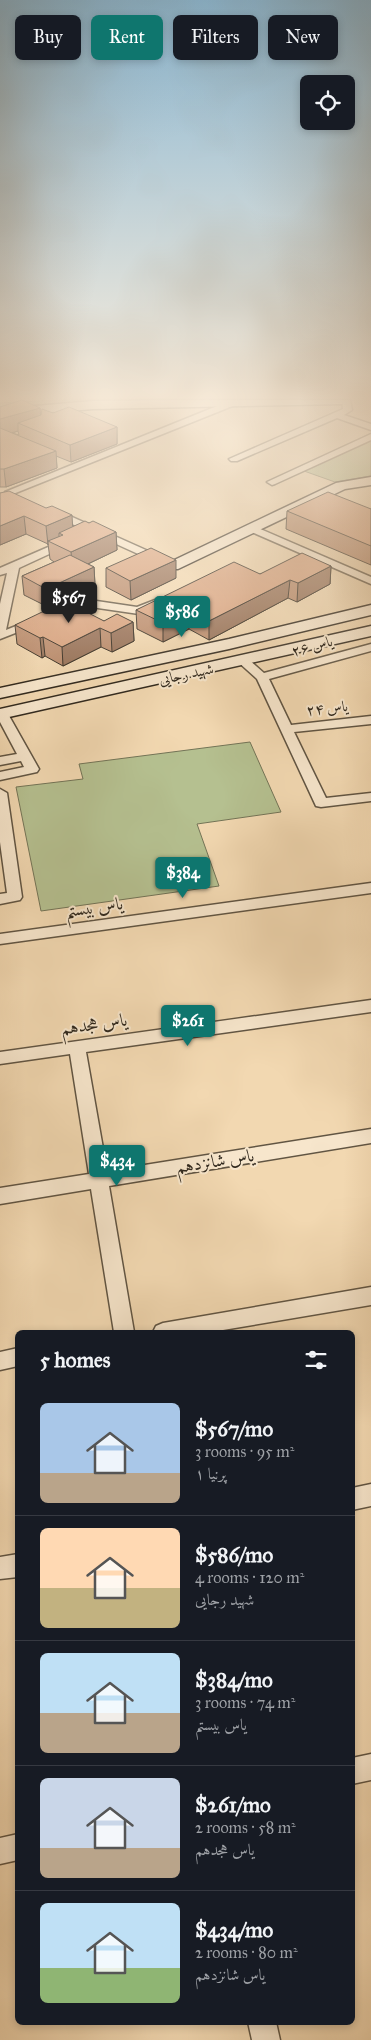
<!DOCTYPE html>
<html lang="en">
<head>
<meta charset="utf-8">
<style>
	body { margin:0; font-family:"IM FELL Great Primer",Amiri,serif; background:#20242c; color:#f1f3f6; height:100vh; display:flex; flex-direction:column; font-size:19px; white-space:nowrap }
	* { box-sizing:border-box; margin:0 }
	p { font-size:16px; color:#9ea1a6 }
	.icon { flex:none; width:28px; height:28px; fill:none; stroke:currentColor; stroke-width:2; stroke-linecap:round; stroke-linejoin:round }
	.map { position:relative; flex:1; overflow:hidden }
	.panel { position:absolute; left:15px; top:1330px; width:340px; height:695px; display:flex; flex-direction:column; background:#171b24; border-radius:8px; box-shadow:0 2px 8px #0003 }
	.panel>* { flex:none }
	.hud { position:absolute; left:15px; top:15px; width:341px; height:45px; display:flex; gap:10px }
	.controls { position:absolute; left:300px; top:75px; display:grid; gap:10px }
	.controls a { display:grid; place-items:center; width:55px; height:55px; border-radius:8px; background:#171b24; box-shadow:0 2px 8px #0003; font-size:25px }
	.price { position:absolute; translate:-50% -42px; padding:0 11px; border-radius:5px; background:#0f766e; color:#fff; font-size:16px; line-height:32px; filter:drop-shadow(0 1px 2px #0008) }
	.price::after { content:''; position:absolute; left:50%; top:30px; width:15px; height:11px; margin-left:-8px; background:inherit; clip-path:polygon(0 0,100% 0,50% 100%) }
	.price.active { background:#222; color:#fff }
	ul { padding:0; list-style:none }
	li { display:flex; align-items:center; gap:15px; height:125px; padding:0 25px }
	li+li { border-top:1px solid #363941 }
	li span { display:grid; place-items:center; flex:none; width:140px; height:100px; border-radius:8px; color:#555 }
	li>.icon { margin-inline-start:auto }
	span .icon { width:60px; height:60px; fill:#fffc; stroke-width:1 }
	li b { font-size:21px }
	h2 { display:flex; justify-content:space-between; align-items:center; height:60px; padding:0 25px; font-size:21px }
	.tag { padding:0 18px; border-radius:8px; background:#171b24; box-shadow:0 2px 8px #0003; font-size:18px; line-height:45px }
	.tag.active { background:#0f766e; color:#fff }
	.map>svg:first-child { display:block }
	.green { fill:#b5c090; stroke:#737457 }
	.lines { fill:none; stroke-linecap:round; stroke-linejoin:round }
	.street-casing { stroke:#615543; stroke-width:3 }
	.secondary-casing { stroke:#31291e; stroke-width:3 }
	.street { fill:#f7e6cc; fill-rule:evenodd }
	.secondary { fill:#f7e6cc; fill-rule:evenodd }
	.wall { fill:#ba8b6c; stroke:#31291e; fill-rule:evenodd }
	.shaded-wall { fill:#977158; stroke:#31291e }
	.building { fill:#d8a27e; stroke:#31291e }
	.labels { text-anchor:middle; stroke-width:4; stroke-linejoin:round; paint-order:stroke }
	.far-street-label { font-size:15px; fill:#31291e; stroke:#f7e6cc }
	.street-label { font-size:18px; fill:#31291e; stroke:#f7e6cc }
</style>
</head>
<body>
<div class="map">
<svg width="371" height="2040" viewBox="0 0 371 2040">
	<rect width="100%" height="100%" fill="#f2d8b1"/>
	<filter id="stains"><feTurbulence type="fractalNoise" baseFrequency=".004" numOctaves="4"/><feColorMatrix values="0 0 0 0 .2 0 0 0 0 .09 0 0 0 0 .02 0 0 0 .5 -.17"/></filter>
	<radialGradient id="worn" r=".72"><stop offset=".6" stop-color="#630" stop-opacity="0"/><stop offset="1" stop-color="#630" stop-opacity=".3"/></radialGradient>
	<g class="green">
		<path d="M57,400H111L0,408V403Z"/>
		<path d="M371,439V476L335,482L304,471Z"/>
		<path d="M250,742L281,812L197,824L219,886L41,911L16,787L83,779L79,764Z"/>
	</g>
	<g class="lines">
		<g class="street-casing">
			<g id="street">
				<path d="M232,400L236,403L235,405L13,494L10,495L5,492Z"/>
				<path d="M342,400H350L352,410L344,415L371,424V430L337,418L237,461H231L229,459L343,409Z"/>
				<path d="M371,434V440L275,484L272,485L267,482Z"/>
				<path d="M52,508L166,559L167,561L166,563H158L48,513L47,511Z"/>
				<path d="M251,525L371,577V584L247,530V526Z"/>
				<path d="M69,538L73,539L74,541L73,543L19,568L6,630L83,599L137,607L155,600L161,603L139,614L84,606L0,639V604L7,573L0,575V568Z"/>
				<path d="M371,644V651L269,679L291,725L371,716V724L294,732L326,798L371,793V801L321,807L316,806L257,679L237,661L239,658H247L264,673Z"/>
				<path d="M0,711H6L8,714L39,769L37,772L0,780V772L24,767L21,761L0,765V757L17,754L0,722Z"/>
				<path d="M0,789L7,793L22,897L20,900L0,904V894L7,893L0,842Z"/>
				<path d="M371,883V893L0,944V934Z"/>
				<path d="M371,1000V1012L86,1052L107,1171L371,1129V1143L109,1186L134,1332H114L91,1189L0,1204V1188L89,1174L70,1054L0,1064V1052Z"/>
				<path d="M371,1287V1305L211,1332H153L156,1326L163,1323Z"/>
				<path d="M18,1348V1366L0,1370V1352Z"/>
				<path d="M371,1484V1506L352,1510V1488Z"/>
				<path d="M18,1554V1577L0,1579V1557Z"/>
				<path d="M371,1754V1780L352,1784V1758Z"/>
				<path d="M18,1834V1860L0,1864V1838Z"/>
				<path d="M248,2022H276L280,2040H252Z"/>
			</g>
		</g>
		<g class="secondary-casing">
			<g id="secondary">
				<path d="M171,400H349L343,404L93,409L0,417V409L93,401Z"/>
				<path d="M371,477V485L345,489L178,569H168L166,566L168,563L336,483Z"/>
				<path d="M371,605V615L229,649L0,698V688L229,639Z"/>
				<path d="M371,626V636L0,719V709Z"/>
			</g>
		</g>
		<use href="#street" class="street"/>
		<use href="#secondary" class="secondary"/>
	</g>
	<g class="wall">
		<path d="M0,407L40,408V415L53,413L117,427V444L71,462L56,456L57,468L6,487H0ZM18,431L19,435L12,433Z"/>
		<path d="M0,493L73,526L89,523L116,532L117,550L88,564L94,567L95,585L48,607L24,595L22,576L54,562L50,559L48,544L26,534L0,545Z"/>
		<path d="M371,509V565L286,529L287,511Z"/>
		<path d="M331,566L330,584L297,602L288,598L209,640L189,629L163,642L137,629L136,610L260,574Z"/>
		<path d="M106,568L176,578L131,600L106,587Z"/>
		<path d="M104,621L133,622L134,641L112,652L101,647L63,666L45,656L42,658L17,644L15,625Z"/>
	</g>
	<g class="shaded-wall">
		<path d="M40,408L41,424L18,423V431L0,436V419Z"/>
		<path d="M117,427V444L71,462L70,445Z"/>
		<path d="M56,451L57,468L6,487L4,469Z"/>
		<path d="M72,515L73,533L63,535L59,533V540L48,541V545L46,526Z"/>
		<path d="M24,516L26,534L0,545V526Z"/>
		<path d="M116,532L117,550L73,571L71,552Z"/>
		<path d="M176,560V578L131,600L130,581Z"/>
		<path d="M331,566L330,584L297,602L298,583Z"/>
		<path d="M94,567L95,585L48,607L46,589Z"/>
		<path d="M290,580L288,598L209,640V621Z"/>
		<path d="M189,610V629L163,642V623Z"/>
		<path d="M133,622L134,641L112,652L111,633Z"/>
		<path d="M100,628L101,647L63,666L62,647Z"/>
		<path d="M43,637L45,656L42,658L40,638Z"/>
	</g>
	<g class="building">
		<path d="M22,400L40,408L0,419V407Z"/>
		<path d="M69,407L117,427L70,445L18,423L41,415L42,409L53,413Z"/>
		<path d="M0,428L56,451L4,469H0Z"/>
		<path d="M9,491L46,508L52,506L72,515L46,526L24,516L0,526V493Z"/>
		<path d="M328,492L371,509V546L287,511Z"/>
		<path d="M85,521L89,523L93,521L116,532L71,552L48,541L63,535L59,533Z"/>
		<path d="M151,548L176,560L130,581L106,568Z"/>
		<path d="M302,553L331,566L298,583L290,580L209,621L189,610L163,623L136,610L234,562L260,574Z"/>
		<path d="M70,555L94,567L46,589L22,576Z"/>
		<path d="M65,601L104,621L117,614L133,622L111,633L100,628L62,647L43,637L40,638L15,625Z"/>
	</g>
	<linearGradient id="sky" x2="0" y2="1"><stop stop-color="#89b6d2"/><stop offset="0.58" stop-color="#f9eddc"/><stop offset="1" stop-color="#f9eddc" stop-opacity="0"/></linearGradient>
	<rect width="371" height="685" fill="url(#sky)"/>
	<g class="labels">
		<g class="far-street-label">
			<text transform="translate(312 646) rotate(-15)" y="5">یاس ۲۶</text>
			<text transform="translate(186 674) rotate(-12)" y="5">شهید رجایی</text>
			<text transform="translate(327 708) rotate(-6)" y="5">یاس ۲۴</text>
		</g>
		<g class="street-label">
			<text transform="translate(94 907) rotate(-8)" y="6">یاس بیستم</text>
			<text transform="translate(94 1024) rotate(-8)" y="6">یاس هجدهم</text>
			<text transform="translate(215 1161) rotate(-9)" y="6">یاس شانزدهم</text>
		</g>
	</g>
	<rect width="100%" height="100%" filter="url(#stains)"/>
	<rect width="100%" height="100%" fill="url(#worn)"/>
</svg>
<div class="controls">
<a><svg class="icon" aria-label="locate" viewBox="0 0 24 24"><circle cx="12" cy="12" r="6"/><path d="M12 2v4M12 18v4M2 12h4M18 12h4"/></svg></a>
</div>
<b class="price active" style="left:69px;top:624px">$567</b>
<b class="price" style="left:182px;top:638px">$586</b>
<b class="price" style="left:183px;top:899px">$384</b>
<b class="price" style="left:188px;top:1047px">$261</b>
<b class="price" style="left:117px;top:1187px">$434</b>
<div class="hud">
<a class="tag">Buy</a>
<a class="tag active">Rent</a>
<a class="tag">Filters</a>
<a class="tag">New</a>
</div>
<section class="panel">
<h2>5 homes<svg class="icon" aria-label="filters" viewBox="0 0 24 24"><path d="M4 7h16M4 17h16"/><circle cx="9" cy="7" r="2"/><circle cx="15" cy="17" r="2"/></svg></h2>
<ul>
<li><span style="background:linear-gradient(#a9c7e8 70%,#b9a48a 0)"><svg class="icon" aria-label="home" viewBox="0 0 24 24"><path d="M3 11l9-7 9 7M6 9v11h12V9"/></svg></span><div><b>$567/mo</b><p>3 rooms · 95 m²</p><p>پرنیا ۱</p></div></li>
<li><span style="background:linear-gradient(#ffd9b3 60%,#c2b280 0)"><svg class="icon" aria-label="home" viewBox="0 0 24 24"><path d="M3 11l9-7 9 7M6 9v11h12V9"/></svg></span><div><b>$586/mo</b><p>4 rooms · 120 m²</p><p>شهید رجایی</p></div></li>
<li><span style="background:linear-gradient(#bfe0f5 60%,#b9a48a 0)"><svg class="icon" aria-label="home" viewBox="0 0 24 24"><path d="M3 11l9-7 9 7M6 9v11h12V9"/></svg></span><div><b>$384/mo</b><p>3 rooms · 74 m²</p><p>یاس بیستم</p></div></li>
<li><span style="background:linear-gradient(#c9d6e8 70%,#b9a48a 0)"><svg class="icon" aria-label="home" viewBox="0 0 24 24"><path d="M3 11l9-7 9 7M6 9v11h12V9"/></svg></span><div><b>$261/mo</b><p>2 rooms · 58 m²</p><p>یاس هجدهم</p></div></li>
<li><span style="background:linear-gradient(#bfe0f5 65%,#8fb573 0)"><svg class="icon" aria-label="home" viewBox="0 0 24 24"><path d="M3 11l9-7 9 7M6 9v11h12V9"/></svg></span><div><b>$434/mo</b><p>2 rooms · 80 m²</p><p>یاس شانزدهم</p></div></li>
</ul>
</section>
</div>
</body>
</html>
